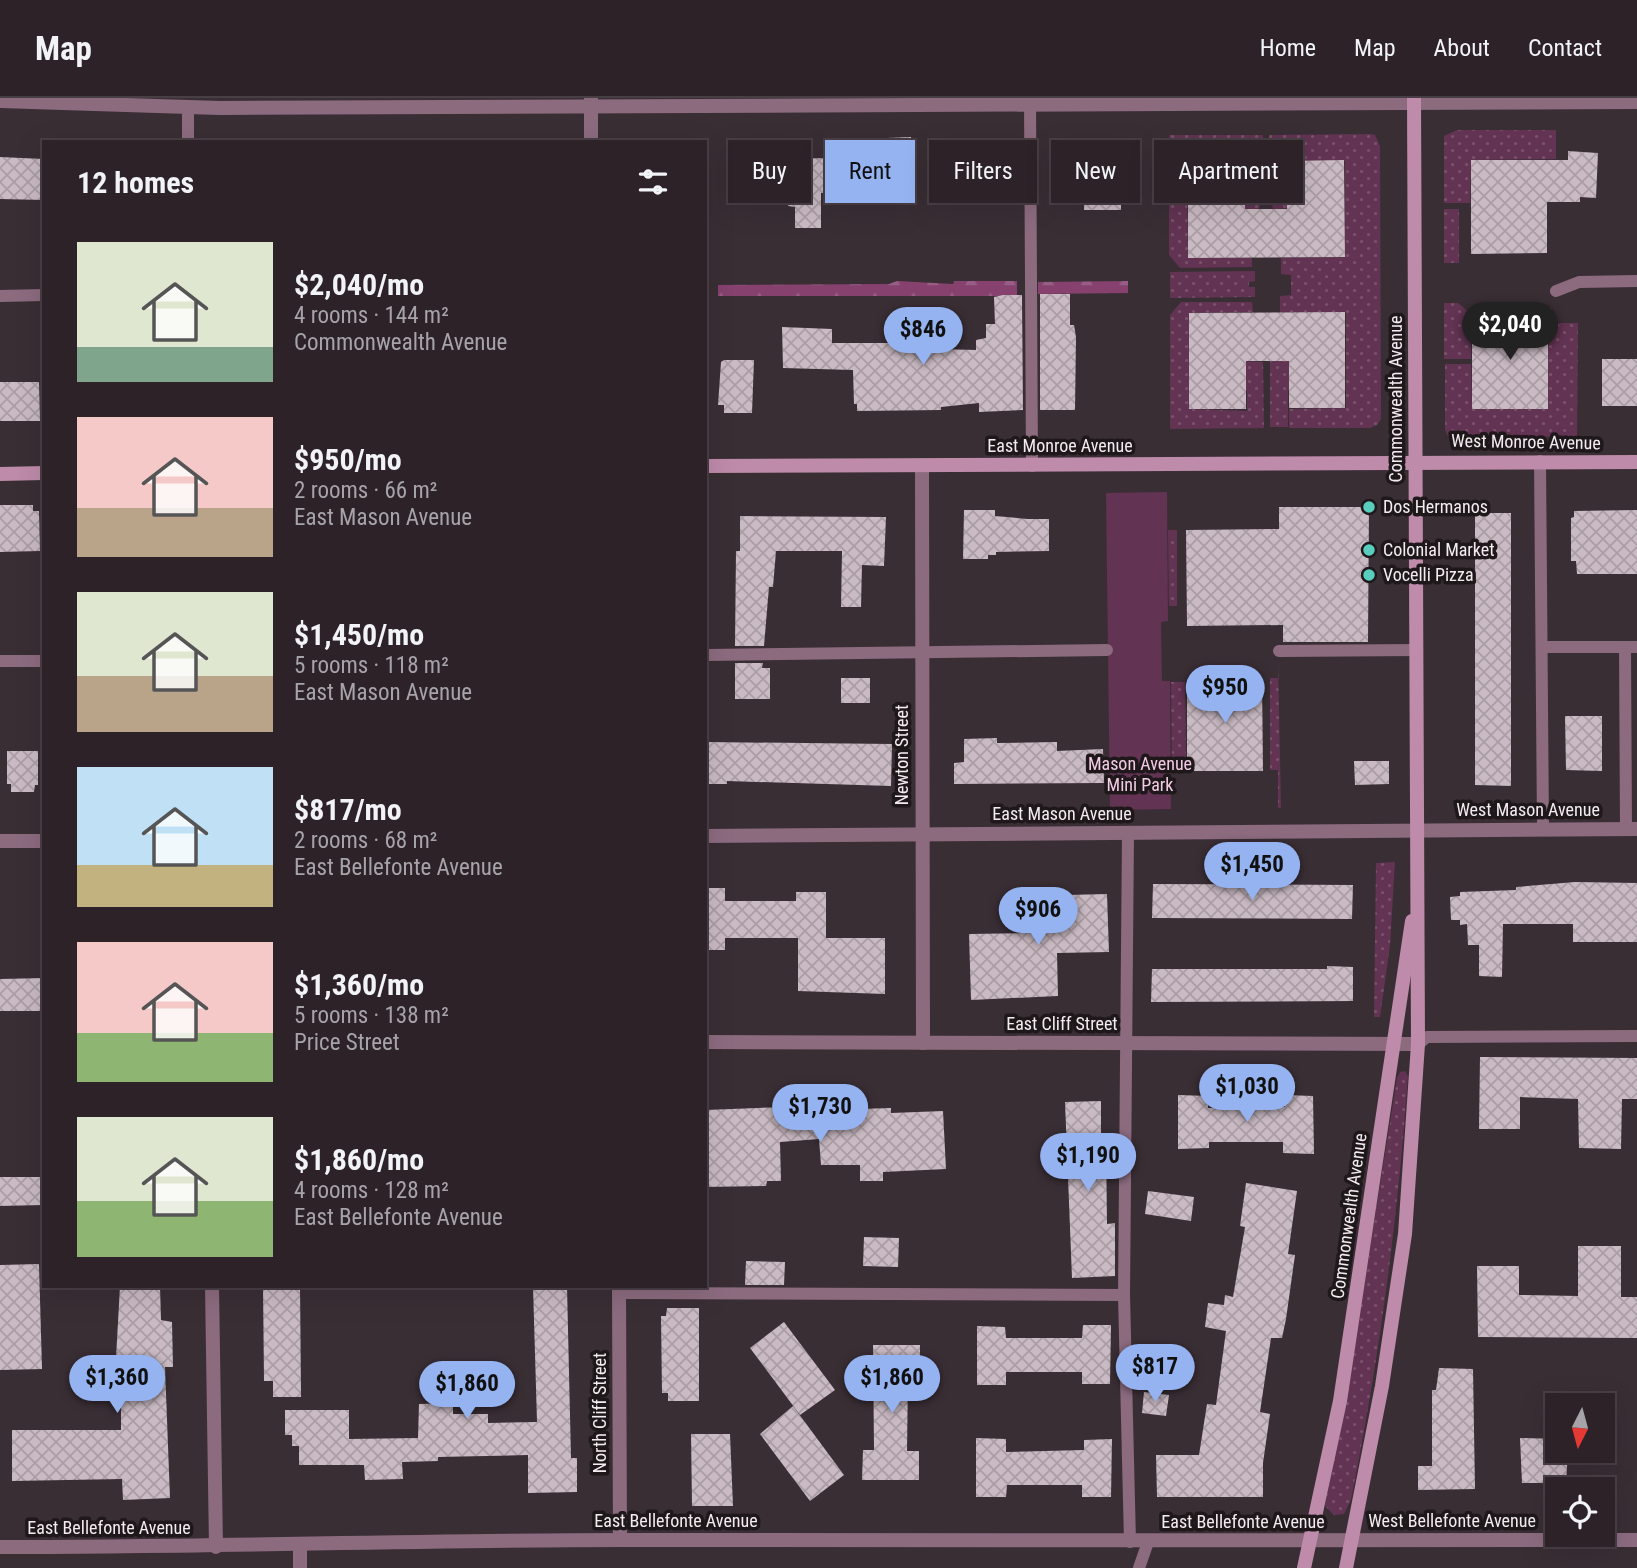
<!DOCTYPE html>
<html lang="en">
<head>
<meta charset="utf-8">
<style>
	body { margin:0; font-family:"Roboto Condensed",sans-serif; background:#382f34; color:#f1f3f6; height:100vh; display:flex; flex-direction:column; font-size:26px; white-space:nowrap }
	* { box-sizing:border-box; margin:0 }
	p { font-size:23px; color:#a6a4a8 }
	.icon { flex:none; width:38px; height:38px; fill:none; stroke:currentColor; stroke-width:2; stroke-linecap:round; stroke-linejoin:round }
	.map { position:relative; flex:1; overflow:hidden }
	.panel { position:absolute; left:42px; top:42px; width:665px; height:1148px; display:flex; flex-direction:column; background:#2c2228; border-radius:0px; box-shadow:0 7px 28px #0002,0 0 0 2px #483f45 }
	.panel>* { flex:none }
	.guide { position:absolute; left:728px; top:42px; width:665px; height:63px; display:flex; gap:14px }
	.needle { width:46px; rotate:186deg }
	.fabs { position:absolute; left:1545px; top:1295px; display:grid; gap:14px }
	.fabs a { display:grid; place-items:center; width:70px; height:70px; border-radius:0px; background:#2c2228; box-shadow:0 7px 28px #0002,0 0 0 2px #483f45; font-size:35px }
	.price { position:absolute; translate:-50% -60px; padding:0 16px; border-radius:24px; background:#95b2f1; color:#111; font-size:23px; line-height:46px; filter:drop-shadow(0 2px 4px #0008) }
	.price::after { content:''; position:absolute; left:50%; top:42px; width:21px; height:16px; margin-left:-10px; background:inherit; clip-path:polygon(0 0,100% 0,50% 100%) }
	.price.selected { background:#222; color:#fff }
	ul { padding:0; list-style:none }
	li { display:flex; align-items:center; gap:21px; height:175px; padding:0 35px }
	li span { display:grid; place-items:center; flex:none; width:196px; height:140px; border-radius:0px; color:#555 }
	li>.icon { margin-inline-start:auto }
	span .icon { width:84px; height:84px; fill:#fffc; stroke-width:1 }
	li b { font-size:30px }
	h2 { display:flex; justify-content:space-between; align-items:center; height:84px; padding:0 35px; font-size:30px }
	.tag { padding:0 24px; border-radius:0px; background:#2c2228; box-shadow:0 7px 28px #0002,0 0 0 2px #483f45; font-size:24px; line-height:63px }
	.tag.selected { background:#95b2f1; color:#111 }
	header { display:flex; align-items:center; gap:42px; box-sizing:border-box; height:98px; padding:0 35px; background:#2c2228; border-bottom:2px solid #483f45 }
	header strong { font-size:33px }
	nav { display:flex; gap:38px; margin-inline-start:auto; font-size:24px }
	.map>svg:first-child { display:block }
	.grass { fill:url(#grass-dots) }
	.forest { fill:url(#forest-firs) }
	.park { fill:#623352 }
	.building { fill:url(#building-cross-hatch) }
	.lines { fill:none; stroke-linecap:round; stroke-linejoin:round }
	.lane { stroke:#8c6b7f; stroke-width:12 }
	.street { stroke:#8c6b7f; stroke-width:14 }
	.secondary { stroke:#be8baa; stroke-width:14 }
	.poi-dot { fill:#59cebe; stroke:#1e181b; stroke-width:2.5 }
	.labels { text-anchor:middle; stroke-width:7; stroke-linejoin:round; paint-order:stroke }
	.street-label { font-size:18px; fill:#f4ebf0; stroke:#1e181b }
	.poi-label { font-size:18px; fill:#f4ebf0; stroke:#1e181b; text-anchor:start }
	.park-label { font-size:18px; fill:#f4cbe4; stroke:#1e181b }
</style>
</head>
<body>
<header>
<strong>Map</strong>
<nav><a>Home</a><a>Map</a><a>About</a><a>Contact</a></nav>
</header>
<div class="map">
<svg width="1637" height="1470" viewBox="0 0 1637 1470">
	<defs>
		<pattern id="grass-dots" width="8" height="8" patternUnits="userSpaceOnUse" patternTransform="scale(1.75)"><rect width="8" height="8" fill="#623352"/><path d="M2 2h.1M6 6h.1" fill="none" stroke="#79516b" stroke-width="1.8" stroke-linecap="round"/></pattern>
		<pattern id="forest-firs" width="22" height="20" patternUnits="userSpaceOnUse" patternTransform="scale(1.75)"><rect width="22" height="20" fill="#86416f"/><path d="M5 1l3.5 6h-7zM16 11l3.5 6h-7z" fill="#985d84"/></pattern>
		<pattern id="building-cross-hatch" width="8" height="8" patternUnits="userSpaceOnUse" patternTransform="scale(1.75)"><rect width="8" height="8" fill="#cabac3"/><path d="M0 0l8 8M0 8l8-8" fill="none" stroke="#aa9da4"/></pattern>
	</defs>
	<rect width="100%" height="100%" fill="#3a2e35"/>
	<g class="grass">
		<path d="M1457,32H1556V61L1471,62L1470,105H1444V38Z"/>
		<path d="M1370,36L1375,37L1380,48L1381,321L1377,327L1370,330H1289V311L1346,310V214H1280V198L1291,197V177L1281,176V160L1345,159V63H1286V81H1295V110L1273,111L1269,93L1279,87L1274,71L1278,59L1270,52L1269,37Z"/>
		<path d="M1169,37H1263V50L1253,62L1254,82L1263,93L1259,111H1236V82L1245,81V63L1187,64L1188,160H1252V169L1180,170L1169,157Z"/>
		<path d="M1459,111V165H1444V111Z"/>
		<path d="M1255,173V183L1249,184V189H1255V199L1170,200V174Z"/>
		<path d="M1181,204H1252L1253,214L1189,215V311L1247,313V293L1239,292L1238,263L1263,264L1264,330L1170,331V217Z"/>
		<path d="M1444,205H1458L1471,216V261H1444Z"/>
		<path d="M1552,210L1553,225H1578L1577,339L1448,338L1445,332V266H1471L1472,311H1548V216L1504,215L1503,211Z"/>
		<path d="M1270,263H1297V292L1288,293V329H1270Z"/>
		<path d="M1168,432H1177V508H1169Z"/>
		<path d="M1278,561L1281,710H1278V672H1270V580H1278Z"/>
		<path d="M1185,584L1186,674H1172L1171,584Z"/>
		<path d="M1395,764L1390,847L1380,919H1374L1376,765Z"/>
		<path d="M1405,973L1408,978C1398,1121 1379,1261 1351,1402L1344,1416L1334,1417L1325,1408L1348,1289L1397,980L1400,974Z"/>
	</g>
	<g class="forest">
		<path d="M897,183L953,186L954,183H1017V198H718V187L889,186Z"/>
		<path d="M1128,183V195L1038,196V184Z"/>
	</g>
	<path class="park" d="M1167,394L1168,523L1161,524L1162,583H1170L1171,711L1110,712L1106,395Z"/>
	<g class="building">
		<path d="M911,39L913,95L882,96L887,40Z"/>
		<path d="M1568,53L1598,55L1596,100L1580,99V104H1547V155L1471,156V62H1568Z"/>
		<path d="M0,59L44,61V102L0,101Z"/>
		<path d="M845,60V96L821,95V130H795V109L788,108V96H776L775,91H726V61Z"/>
		<path d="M998,61V65H1011L1013,101L962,103L961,66Z"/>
		<path d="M1344,62L1345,159L1188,160V64H1244L1245,111H1287L1286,63Z"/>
		<path d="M1086,67H1110V76H1121V112H1084Z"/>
		<path d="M1040,196H1070V227H1074L1076,239L1075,312H1040Z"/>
		<path d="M1003,197H1022L1023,312L979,314V305L941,309V312L857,313V306H854L853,272L783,270L782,229L832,231V245H896V250L976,252V242L986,240V226H995L994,199Z"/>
		<path d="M1345,214V310H1289V263H1246V311H1189V215Z"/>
		<rect x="1472" y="216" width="76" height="95"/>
		<rect x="1602" y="261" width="35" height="47"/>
		<path d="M724,262H754L752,315H724V307H718L721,264Z"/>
		<path d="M0,284H39L40,323H0Z"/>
		<path d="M0,407H33V413H39L40,453L0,454Z"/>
		<path d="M1279,409H1369L1368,544H1283V527L1187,528L1186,432L1279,431Z"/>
		<path d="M964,412H995V418L1028,421H1049V453L996,454V457H988V461H963Z"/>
		<path d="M1637,412V476H1577L1576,463H1571V420L1574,419V413Z"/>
		<path d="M1475,415H1511V688L1475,687Z"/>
		<path d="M740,418L886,419L884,468L862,467L861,509H841L842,453H776L773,489H769L764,548H735L736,453H740Z"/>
		<path d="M735,565H763L762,570H770V601H735Z"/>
		<rect x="841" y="580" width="29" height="25"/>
		<path d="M1262,581L1263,673H1187V582Z"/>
		<path d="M1565,618H1602V673L1566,672Z"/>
		<path d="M997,640V645L1057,644V653L1103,651L1104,685L954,686V665L964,664V641Z"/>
		<path d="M705,644L892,646L891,688L727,683V686H705Z"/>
		<path d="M7,653H38V687H35L34,694H11V686H7Z"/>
		<path d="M1354,663H1389V686L1355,687Z"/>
		<path d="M1575,784L1637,785V844H1573V826H1503L1502,879L1479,878V847H1468L1467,826L1460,827V822H1451L1450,799L1460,798V794L1516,792V789Z"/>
		<path d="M1153,786L1353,787L1352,821L1152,820Z"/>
		<path d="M705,790H725V803H796V794H826V840H885V896L798,893V840H725V852H705Z"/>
		<path d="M1107,796L1109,854L1057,855L1058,898L971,902L969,836L1025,835L1024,798Z"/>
		<path d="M1327,868L1353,869V903L1151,904L1152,871H1327Z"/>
		<path d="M44,880V913H0V881Z"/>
		<path d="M1480,959L1637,960V1001H1622L1621,1051L1579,1050L1578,1001L1520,999V1031H1479Z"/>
		<path d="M1178,997L1208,998V1010L1285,1009V997L1313,998L1314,1056L1283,1055V1044H1209V1050L1178,1051Z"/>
		<path d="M1101,1003V1046H1106L1107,1126L1115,1125V1178L1072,1180L1065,1004Z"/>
		<path d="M784,1009V1023L858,1022V1011L891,1010V1015L943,1013L946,1071L883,1074V1083H860V1067H821L819,1041L780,1044L781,1083H767L766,1088L705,1089V1012Z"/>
		<path d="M0,1079H44V1107L0,1108Z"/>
		<path d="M1246,1085L1297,1093L1288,1156L1295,1157L1286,1221L1282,1240H1271L1260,1314L1270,1316L1263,1365V1399H1157L1156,1357H1199L1207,1306L1216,1307L1226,1233L1205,1229L1208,1205L1224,1207L1225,1197L1233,1199L1245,1129L1240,1128Z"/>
		<path d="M1148,1093L1194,1099L1191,1123L1145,1116Z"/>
		<path d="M864,1139L899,1140L898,1169L863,1168Z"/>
		<path d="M1578,1148H1621V1199H1637V1240L1478,1239L1477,1168H1519V1197L1578,1198Z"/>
		<path d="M746,1163L785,1164L784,1187H745Z"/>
		<path d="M39,1166L42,1271L0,1272V1167Z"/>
		<path d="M120,1188H160L161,1222L172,1224L173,1269H165L170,1400L123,1402L122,1381L12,1383V1332H121V1260H116Z"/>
		<path d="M263,1188H300L301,1299H273V1283H264Z"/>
		<path d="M533,1188H567L571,1360H577V1394L528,1395V1357L438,1359V1363L402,1364L403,1381L365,1382L364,1367H299V1348H292V1337H285V1312H349V1341L418,1340L419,1306L453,1305V1316H488V1325L537,1324Z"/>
		<path d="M667,1210H699V1303H668V1295H662L661,1218H666Z"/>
		<path d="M784,1224L835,1292L800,1317L750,1250Z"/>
		<path d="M1083,1227H1111L1110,1286H1082V1274H1006V1287H977V1228L1005,1229L1006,1240H1082Z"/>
		<path d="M873,1247H920V1277H908L907,1353H919V1382H862L863,1352H874Z"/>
		<path d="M1439,1270L1473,1271L1475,1391L1418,1392V1368H1432V1292H1436Z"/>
		<path d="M1144,1294L1169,1297L1166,1318L1142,1315Z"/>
		<path d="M793,1308L844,1377L810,1403L760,1336Z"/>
		<path d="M691,1336H730L733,1408H692Z"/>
		<path d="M976,1340L1006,1341V1354L1084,1352V1342L1112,1341L1111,1399H1082V1387H1007L1006,1399H976Z"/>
		<path d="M1520,1340L1558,1341V1353H1568L1566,1385H1522Z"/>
	</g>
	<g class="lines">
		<g class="lane">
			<path d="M1030,0L1032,368"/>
			<path d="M188,9V44"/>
			<path d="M1556,193L1579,184L1637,183"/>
			<path d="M0,198L44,197"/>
			<path d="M1540,363L1543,731"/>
			<path d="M1542,549H1637"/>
			<path d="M1625,549L1626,731"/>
			<path d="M1279,553L1417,552"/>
			<path d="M705,557L1107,552"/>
			<path d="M0,563H44"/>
			<path d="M1128,735L1124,1197L1130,1444"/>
			<path d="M1418,946L1427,939L1637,938"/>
			<path d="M619,1195L1124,1197"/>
			<path d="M1139,1470L1148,1444"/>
		</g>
		<g class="street">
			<path d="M591,1V44"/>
			<path d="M0,3L220,10L1637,4"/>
			<path d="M922,369L923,945"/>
			<path d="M705,738L1637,731"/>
			<path d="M0,743H44"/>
			<path d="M705,944L1418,946"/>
			<path d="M212,1188L216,1449"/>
			<path d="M619,1188L620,1442"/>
			<path d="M0,1449C208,1449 417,1442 625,1442C962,1442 1300,1443 1637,1442"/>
			<path d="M300,1470V1448"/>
		</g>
		<g class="secondary">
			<path d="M705,368C1016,369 1326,363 1637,364"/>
			<path d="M0,376L44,375"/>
			<path d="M1304,1470L1340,1303L1412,823"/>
			<path d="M1346,1470L1382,1288L1405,1136L1418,946L1414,0"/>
		</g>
	</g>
	<g class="poi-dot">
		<circle cx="1369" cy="409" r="7"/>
		<circle cx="1369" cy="452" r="7"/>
		<circle cx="1369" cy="477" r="7"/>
	</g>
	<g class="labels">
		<g class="street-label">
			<text transform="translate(1396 301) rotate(-90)" y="6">Commonwealth Avenue</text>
			<text transform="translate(1526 344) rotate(1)" y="6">West Monroe Avenue</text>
			<text x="1060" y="354">East Monroe Avenue</text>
			<text transform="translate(902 657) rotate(-90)" y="6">Newton Street</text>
			<text x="1528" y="718">West Mason Avenue</text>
			<text x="1062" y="722">East Mason Avenue</text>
			<text x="1062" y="932">East Cliff Street</text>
			<text transform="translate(1349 1118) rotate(-82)" y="6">Commonwealth Avenue</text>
			<text transform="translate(600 1315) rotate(-90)" y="6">North Cliff Street</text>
			<text x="676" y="1429">East Bellefonte Avenue</text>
			<text x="1452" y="1429">West Bellefonte Avenue</text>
			<text x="1243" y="1430">East Bellefonte Avenue</text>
			<text x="109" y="1436">East Bellefonte Avenue</text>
		</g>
		<g class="poi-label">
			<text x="1383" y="415">Dos Hermanos</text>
			<text x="1383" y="458">Colonial Market</text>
			<text x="1383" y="483">Vocelli Pizza</text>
		</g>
		<g class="park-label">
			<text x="1140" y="672">Mason Avenue<tspan x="1140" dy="21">Mini Park</tspan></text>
		</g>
	</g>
</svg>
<div class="fabs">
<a><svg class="needle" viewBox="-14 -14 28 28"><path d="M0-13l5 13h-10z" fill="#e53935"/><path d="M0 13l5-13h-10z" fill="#a6a4a8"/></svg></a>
<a><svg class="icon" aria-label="locate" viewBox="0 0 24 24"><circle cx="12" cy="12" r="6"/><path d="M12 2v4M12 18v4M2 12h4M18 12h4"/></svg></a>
</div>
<b class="price selected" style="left:1510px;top:264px">$2,040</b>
<b class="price" style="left:923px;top:269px">$846</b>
<b class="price" style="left:1225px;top:627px">$950</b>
<b class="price" style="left:1252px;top:804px">$1,450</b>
<b class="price" style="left:1038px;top:849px">$906</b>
<b class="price" style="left:1247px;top:1026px">$1,030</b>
<b class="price" style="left:820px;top:1046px">$1,730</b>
<b class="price" style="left:1088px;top:1095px">$1,190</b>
<b class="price" style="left:1155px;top:1306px">$817</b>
<b class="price" style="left:117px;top:1317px">$1,360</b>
<b class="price" style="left:892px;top:1317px">$1,860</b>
<b class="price" style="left:467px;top:1323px">$1,860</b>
<div class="guide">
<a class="tag">Buy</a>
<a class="tag selected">Rent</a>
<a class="tag">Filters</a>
<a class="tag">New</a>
<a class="tag">Apartment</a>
</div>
<section class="panel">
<h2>12 homes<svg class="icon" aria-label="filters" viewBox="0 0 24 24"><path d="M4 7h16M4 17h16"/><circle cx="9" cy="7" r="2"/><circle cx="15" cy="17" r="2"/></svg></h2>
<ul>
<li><span style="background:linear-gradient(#dfe7d0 75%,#7fa58c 0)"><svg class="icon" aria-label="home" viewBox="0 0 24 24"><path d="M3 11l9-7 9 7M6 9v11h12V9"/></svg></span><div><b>$2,040/mo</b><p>4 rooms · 144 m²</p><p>Commonwealth Avenue</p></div></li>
<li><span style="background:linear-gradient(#f6c9c9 65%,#b9a48a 0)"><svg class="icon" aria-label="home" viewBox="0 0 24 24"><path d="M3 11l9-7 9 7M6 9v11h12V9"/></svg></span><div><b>$950/mo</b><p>2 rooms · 66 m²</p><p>East Mason Avenue</p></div></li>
<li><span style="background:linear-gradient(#dfe7d0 60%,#b9a48a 0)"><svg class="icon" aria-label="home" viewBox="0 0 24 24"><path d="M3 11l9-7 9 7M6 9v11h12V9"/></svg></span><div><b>$1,450/mo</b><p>5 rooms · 118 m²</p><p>East Mason Avenue</p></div></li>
<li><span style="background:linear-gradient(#bfe0f5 70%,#c2b280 0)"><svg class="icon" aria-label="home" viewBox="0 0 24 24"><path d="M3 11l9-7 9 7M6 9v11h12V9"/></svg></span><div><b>$817/mo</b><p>2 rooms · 68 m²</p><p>East Bellefonte Avenue</p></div></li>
<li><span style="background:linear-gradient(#f6c9c9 65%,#8fb573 0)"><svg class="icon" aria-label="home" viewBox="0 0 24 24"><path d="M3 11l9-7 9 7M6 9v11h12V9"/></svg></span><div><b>$1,360/mo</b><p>5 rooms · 138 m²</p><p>Price Street</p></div></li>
<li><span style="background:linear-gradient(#dfe7d0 60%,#8fb573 0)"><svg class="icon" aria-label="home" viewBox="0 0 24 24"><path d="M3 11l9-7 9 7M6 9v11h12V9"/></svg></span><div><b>$1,860/mo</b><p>4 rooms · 128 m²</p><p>East Bellefonte Avenue</p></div></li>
</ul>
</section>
</div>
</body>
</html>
